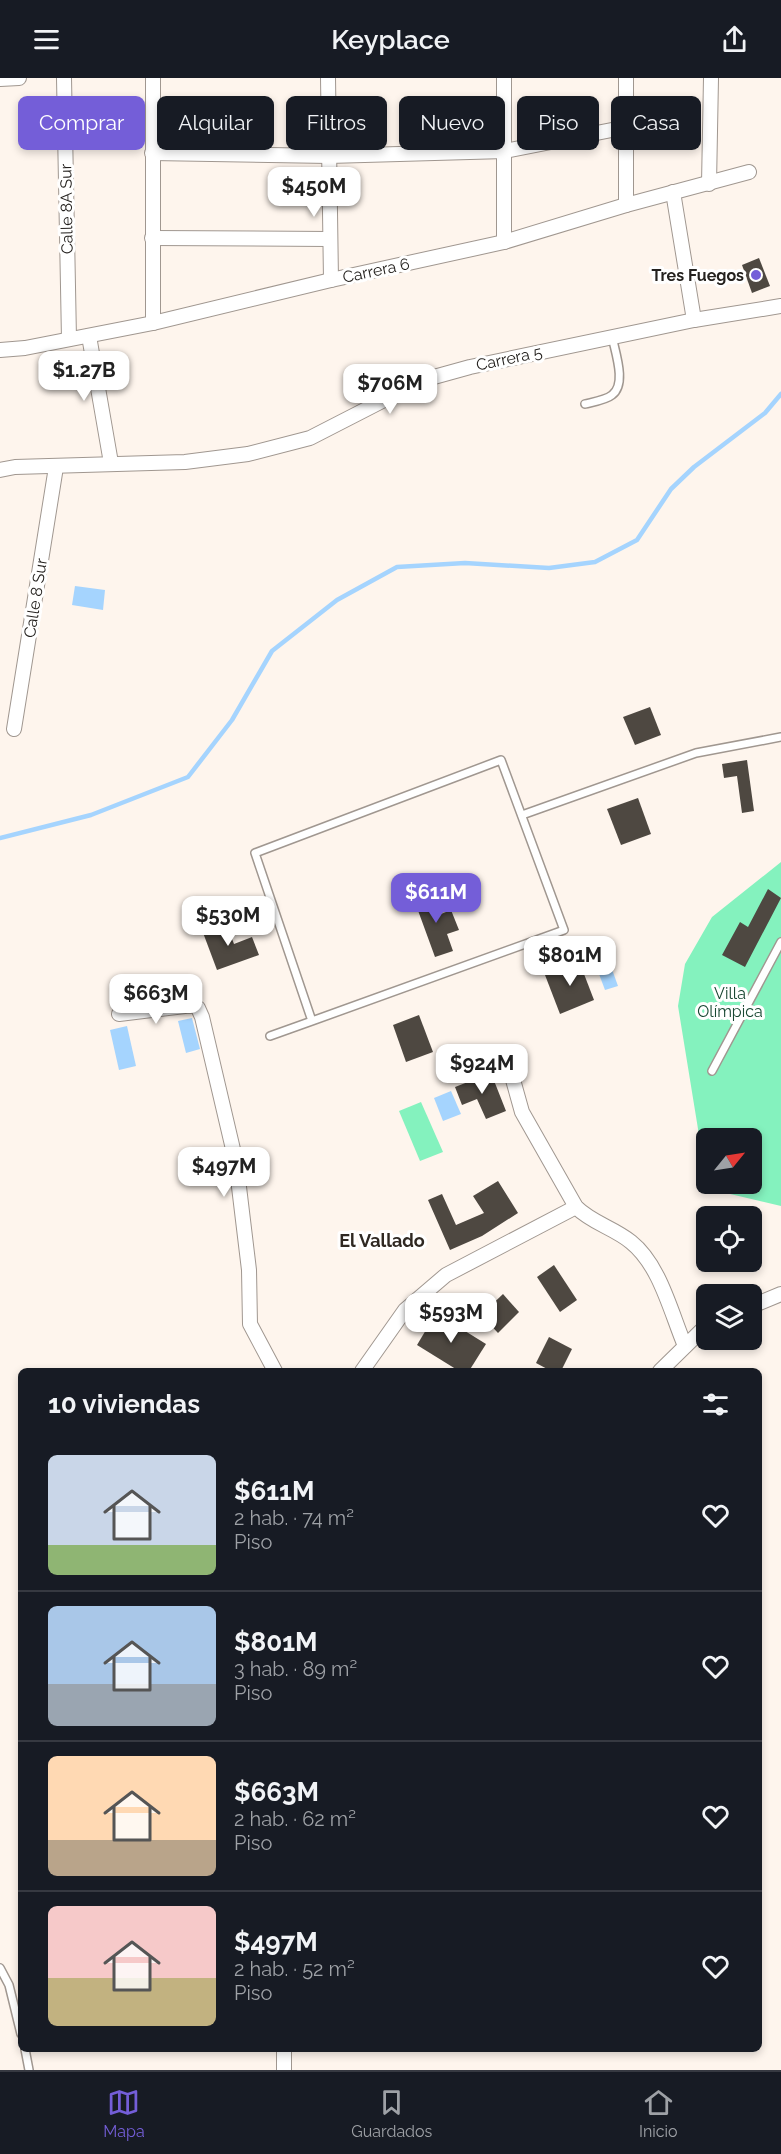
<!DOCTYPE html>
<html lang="es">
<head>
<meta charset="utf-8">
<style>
	body { margin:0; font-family:Raleway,sans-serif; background:#242831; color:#f1f3f6; height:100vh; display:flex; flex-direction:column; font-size:22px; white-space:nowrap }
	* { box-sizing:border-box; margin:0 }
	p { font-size:20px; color:#9ea1a6 }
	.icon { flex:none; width:33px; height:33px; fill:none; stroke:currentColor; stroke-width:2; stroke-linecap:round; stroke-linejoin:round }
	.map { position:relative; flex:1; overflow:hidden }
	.drawer { position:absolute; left:18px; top:1290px; width:744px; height:684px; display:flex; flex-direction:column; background:#171b24; border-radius:9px; box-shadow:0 3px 9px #0003 }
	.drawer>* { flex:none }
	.hud { position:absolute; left:18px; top:18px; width:746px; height:54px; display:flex; gap:12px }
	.needle { width:39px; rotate:60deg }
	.tools { position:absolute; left:696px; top:1050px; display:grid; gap:12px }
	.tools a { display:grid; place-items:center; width:66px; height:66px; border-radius:9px; background:#171b24; box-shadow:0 3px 9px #0003; font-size:30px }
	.price { position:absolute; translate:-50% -51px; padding:0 14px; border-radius:12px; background:#fff; color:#222; font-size:20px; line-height:39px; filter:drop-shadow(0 2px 3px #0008) }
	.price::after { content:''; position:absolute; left:50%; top:36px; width:18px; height:14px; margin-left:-9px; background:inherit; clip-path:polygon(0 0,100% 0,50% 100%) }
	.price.selected { background:#745ed8; color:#fff }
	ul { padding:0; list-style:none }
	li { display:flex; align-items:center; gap:18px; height:150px; padding:0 30px }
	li+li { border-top:2px solid #363941 }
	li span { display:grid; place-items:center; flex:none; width:168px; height:120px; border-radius:9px; color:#555 }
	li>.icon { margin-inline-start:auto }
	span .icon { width:72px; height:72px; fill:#fffc; stroke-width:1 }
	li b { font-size:26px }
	h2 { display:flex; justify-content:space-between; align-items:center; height:72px; padding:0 30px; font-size:26px }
	.pill { padding:0 21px; border-radius:9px; background:#171b24; box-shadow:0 3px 9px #0003; font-size:21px; line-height:54px }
	.pill.selected { background:#745ed8; color:#fff }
	header { display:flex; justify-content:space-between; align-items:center; height:78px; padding:0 30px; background:#171b24; font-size:27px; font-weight:600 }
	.tabs { display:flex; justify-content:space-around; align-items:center; height:84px; border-top:2px solid #363941; background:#171b24; font-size:16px; color:#9ea1a6 }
	.tabs a { display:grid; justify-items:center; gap:3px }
	.tabs .selected { color:#745ed8 }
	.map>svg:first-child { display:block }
	.green { fill:#84f2be }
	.water { fill:#a5d4fe }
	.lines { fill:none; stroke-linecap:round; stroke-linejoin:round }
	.stream { stroke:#a5d4fe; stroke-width:4.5 }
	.building { fill:#4e4841 }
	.service-casing { stroke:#a09790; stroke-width:10 }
	.minor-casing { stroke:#a09790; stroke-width:16 }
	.service { stroke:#fff; stroke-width:7 }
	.minor { stroke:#fff; stroke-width:14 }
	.poi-dot { fill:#745ed8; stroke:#fff; stroke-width:2 }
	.labels { text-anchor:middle; stroke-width:6; stroke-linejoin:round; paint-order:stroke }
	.street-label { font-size:16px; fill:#24211e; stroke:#fff }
	.poi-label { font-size:16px; font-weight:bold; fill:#24211e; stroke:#fff; text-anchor:end }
	.park-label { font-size:16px; fill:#184732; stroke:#fff }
	.neighbourhood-label { font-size:18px; font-weight:bold; fill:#2f2822; stroke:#fff }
</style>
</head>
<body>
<header><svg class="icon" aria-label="menu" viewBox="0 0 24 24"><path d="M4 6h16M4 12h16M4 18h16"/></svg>Keyplace<svg class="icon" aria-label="share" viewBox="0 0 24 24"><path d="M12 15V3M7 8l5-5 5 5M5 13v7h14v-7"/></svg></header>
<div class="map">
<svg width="781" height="1992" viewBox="0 0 781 1992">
	<rect width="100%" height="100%" fill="#fef5ed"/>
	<g class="green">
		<path d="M781,784V1128L709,1111L708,1106H752V1060H706V1100L678,928L685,886L712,839Z"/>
		<path d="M421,1024L443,1074L420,1083L399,1033Z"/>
	</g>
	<g class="water">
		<path d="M75,508L105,512L103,532L72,527Z"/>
		<path d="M609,883L618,908L605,912L596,888Z"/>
		<path d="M192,940L200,971L186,975L178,943Z"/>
		<path d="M127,948L136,988L119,992L110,952Z"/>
		<path d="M451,1013L461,1036L443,1043L434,1020Z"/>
	</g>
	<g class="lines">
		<path class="stream" d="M0,760L91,737L188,699L232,642L272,573L337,522L397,489L465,485L549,490L595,484L637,462L671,411L694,389L765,335L781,316"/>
	</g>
	<g class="building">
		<path d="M759,180L770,208L752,215L742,187Z"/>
		<path d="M650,629L661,657L635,667L623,639Z"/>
		<path d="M747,682L754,733L742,735L737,698L724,700L722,686Z"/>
		<path d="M638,720L651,756L621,767L607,731Z"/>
		<path d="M426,811L436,838L451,832L459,852L447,856L453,873L435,879L412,816Z"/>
		<path d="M768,811L781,820L745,889L722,877L740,844L748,849Z"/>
		<path d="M225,843L234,866L252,859L259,877L217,892L202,852Z"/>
		<path d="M579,883L594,922L560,936L545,897Z"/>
		<path d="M419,937L433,974L406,984L393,947Z"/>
		<path d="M491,995L506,1033L486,1041L477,1021L462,1027L455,1009Z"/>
		<path d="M498,1103L518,1135L482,1158L450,1172L428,1122L442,1116L456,1147L484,1135L473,1118Z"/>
		<path d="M554,1187L577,1222L560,1234L537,1199Z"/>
		<path d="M503,1216L519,1234L498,1255L481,1237Z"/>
		<path d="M436,1235L486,1266L469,1293H459L417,1267Z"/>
		<path d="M549,1259L572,1271L561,1293H551L536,1285Z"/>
	</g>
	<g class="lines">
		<g class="service-casing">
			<g id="service">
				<path d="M585,326C593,324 606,322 612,317C627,306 615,274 612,258"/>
				<path d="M522,737L696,675L781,659"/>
				<path d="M270,958L312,943L564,852L501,682L255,775L312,943"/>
				<path d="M712,993L781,864"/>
				<path d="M0,1890L9,1907L21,1956"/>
				<path d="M25,1971L29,1992"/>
			</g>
		</g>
		<g class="minor-casing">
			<g id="minor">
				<path d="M64,0L69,261"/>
				<path d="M153,0V245"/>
				<path d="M328,0L331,202"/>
				<path d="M504,0V164"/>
				<path d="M0,1L19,0"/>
				<path d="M152,75L329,78L505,73L627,49"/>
				<path d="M709,106L711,0"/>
				<path d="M673,114L694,242"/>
				<path d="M626,127V0"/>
				<path d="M152,160L329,161"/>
				<path d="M89,258L111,385"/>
				<path d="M0,272L25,270L153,245L331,202L504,164L626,127L749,94"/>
				<path d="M0,392L15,389L185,384L248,376L310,360L423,302L470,289L694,242L781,228"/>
				<path d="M14,651L56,389"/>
				<path d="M119,936L193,927L198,930L202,939L236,1084L249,1192L250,1246L275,1293"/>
				<path d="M508,984L522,1034L576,1129C592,1145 614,1150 631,1164C660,1187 671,1235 685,1268"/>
				<path d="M752,1228L781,1216"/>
				<path d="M362,1293L405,1232L446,1197L576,1129"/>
				<path d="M660,1293L706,1248"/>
				<path d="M284,1971V1992"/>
			</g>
		</g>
		<use href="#service" class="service"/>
		<use href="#minor" class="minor"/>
	</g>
	<circle class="poi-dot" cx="756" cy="197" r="6"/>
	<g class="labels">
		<g class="street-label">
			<text transform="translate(66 131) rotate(-91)" y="6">Calle 8A Sur</text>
			<text transform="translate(376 192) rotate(-12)" y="6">Carrera 6</text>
			<text transform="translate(509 280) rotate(-12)" y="6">Carrera 5</text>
			<text transform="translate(35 520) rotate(-81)" y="6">Calle 8 Sur</text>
		</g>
		<g class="poi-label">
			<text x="744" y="203">Tres Fuegos</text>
		</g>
		<g class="park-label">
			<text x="730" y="921">Villa<tspan x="730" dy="18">Olímpica</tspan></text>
		</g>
		<g class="neighbourhood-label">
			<text x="382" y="1169">El Vallado</text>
		</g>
	</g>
</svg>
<div class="tools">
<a><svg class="needle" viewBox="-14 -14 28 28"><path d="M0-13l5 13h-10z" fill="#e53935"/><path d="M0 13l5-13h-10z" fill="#9ea1a6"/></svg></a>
<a><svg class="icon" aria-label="locate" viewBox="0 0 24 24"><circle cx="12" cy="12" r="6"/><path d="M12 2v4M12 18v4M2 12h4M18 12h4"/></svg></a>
<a><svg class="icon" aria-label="layers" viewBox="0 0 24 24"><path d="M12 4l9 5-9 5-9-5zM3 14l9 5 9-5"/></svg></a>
</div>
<b class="price" style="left:314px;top:140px">$450M</b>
<b class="price" style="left:84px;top:324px">$1.27B</b>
<b class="price" style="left:390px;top:337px">$706M</b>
<b class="price selected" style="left:436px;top:846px">$611M</b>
<b class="price" style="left:228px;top:869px">$530M</b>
<b class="price" style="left:570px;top:909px">$801M</b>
<b class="price" style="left:156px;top:947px">$663M</b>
<b class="price" style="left:482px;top:1017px">$924M</b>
<b class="price" style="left:224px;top:1120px">$497M</b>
<b class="price" style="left:451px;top:1266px">$593M</b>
<div class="hud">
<a class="pill selected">Comprar</a>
<a class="pill">Alquilar</a>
<a class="pill">Filtros</a>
<a class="pill">Nuevo</a>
<a class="pill">Piso</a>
<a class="pill">Casa</a>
</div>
<section class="drawer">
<h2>10 viviendas<svg class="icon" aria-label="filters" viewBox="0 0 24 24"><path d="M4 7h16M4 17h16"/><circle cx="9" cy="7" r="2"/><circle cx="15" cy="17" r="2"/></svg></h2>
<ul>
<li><span style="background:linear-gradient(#c9d6e8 75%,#8fb573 0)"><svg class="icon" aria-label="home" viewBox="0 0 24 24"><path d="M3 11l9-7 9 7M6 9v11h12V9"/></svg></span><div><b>$611M</b><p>2 hab. · 74 m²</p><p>Piso</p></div><svg class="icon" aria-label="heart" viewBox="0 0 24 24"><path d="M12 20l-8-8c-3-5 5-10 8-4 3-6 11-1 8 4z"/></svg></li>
<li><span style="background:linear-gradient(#a9c7e8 65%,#9aa5b1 0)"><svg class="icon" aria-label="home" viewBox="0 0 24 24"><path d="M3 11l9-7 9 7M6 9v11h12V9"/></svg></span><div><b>$801M</b><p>3 hab. · 89 m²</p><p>Piso</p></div><svg class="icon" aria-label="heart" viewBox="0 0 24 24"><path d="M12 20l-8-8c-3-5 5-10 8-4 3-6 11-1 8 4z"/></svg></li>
<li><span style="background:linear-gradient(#ffd9b3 70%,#b9a48a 0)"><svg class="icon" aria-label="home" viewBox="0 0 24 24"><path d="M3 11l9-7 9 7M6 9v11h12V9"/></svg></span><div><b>$663M</b><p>2 hab. · 62 m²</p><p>Piso</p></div><svg class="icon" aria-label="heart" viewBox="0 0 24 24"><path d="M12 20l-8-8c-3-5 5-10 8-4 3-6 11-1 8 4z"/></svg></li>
<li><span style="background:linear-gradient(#f6c9c9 60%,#c2b280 0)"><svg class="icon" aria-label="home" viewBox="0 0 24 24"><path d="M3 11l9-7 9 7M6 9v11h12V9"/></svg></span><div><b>$497M</b><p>2 hab. · 52 m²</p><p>Piso</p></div><svg class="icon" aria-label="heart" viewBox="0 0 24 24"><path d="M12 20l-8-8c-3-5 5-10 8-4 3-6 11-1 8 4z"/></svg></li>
</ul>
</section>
</div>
<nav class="tabs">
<a class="selected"><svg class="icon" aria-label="map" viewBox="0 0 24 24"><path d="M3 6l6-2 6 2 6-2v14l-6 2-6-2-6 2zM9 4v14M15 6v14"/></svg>Mapa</a>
<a><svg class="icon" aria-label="saved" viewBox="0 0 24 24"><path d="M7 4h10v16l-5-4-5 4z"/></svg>Guardados</a>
<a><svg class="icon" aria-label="home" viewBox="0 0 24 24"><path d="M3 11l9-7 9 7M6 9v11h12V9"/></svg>Inicio</a>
</nav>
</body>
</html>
